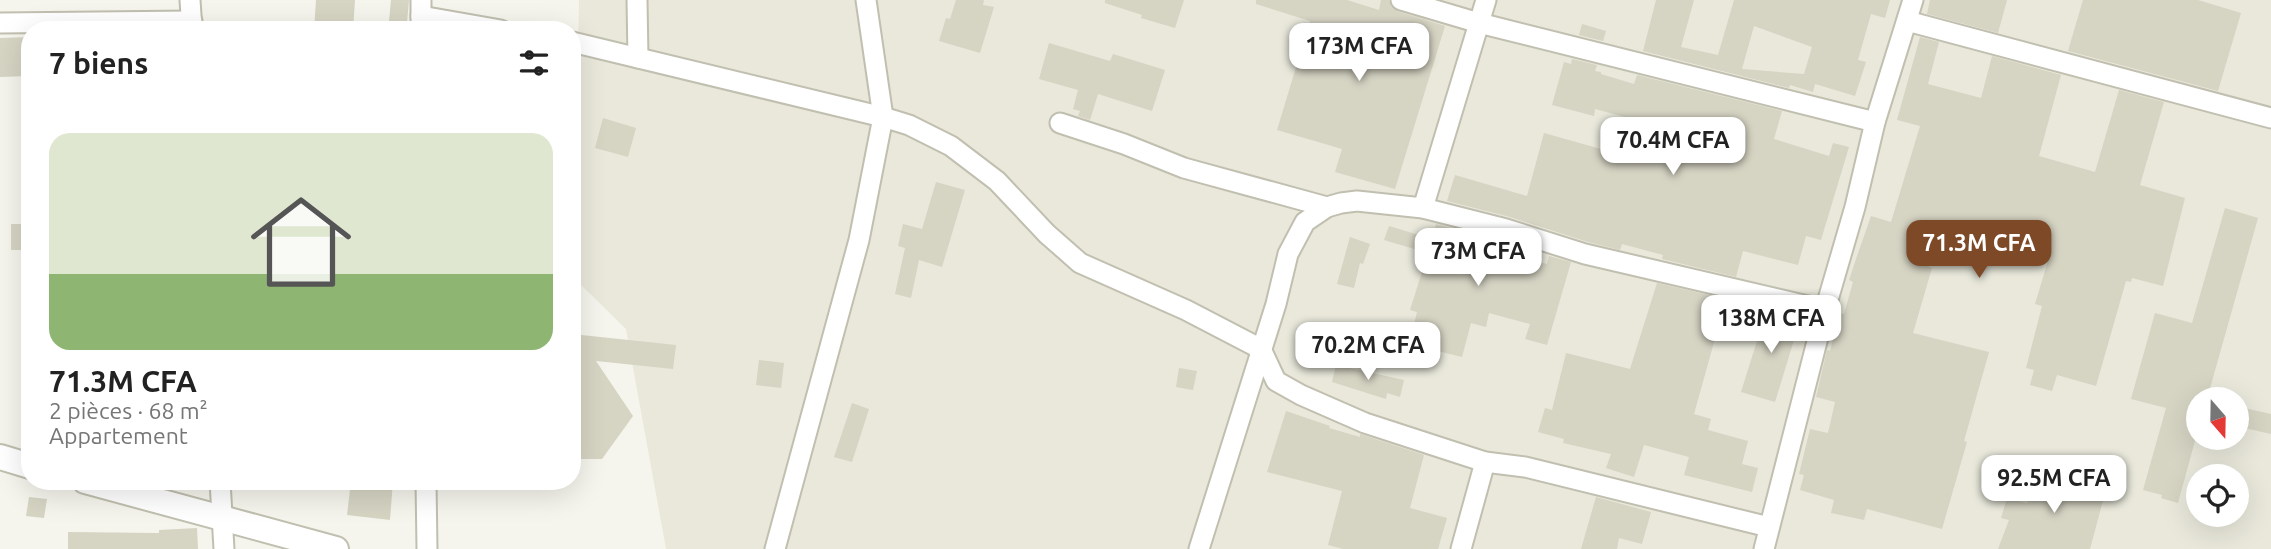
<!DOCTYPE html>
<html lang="fr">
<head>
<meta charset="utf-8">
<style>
	body { margin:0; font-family:Ubuntu,sans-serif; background:#f2f2f2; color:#222; height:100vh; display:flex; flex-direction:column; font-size:26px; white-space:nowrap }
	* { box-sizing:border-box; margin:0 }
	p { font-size:23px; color:#767676 }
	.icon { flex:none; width:38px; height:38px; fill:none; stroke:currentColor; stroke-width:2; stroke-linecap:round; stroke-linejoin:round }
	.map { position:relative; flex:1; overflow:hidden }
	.side { position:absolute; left:21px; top:21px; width:560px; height:469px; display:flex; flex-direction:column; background:#fff; border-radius:28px; box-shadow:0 7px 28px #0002 }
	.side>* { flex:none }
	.needle { width:46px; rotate:160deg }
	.tools { position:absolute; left:2186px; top:387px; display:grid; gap:14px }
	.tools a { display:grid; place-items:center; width:63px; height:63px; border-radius:50%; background:#fff; box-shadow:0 7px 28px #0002; font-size:35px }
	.price { position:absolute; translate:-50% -60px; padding:0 16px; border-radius:14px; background:#fff; color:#222; font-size:23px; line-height:46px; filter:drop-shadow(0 2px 4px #0008) }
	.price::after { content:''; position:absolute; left:50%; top:42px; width:21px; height:16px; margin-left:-10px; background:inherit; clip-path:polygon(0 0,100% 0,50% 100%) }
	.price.selected { background:#7d4927; color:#fff }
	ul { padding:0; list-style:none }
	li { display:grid; align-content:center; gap:14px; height:371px; padding:0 28px }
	li span { display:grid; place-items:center; height:217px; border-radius:21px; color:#555 }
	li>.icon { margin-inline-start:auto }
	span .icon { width:126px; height:126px; fill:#fffc; stroke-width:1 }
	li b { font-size:30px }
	h2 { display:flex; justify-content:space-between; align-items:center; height:84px; padding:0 28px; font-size:30px }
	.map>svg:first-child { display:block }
	.residential { fill:#e9e8db; fill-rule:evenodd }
	.building { fill:#d6d4c3; fill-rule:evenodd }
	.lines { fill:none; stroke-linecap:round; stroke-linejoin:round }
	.minor-casing { stroke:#c1bfaf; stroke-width:23 }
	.tertiary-casing { stroke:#c1bfaf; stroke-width:28 }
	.minor { stroke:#fff; stroke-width:19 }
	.tertiary { stroke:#fff; stroke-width:24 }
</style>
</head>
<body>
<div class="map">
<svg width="2271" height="549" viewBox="0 0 2271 549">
	<rect width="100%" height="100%" fill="#f5f5ed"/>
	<path class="residential" d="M579,0H2271V549H666L626,329L574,278ZM2198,399H2236V438H2198ZM2198,476H2236V514H2198Z"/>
	<g class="building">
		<path d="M316,0H355L353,30H314Z"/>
		<path d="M391,0H409L407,23L389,21Z"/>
		<path d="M956,0H984L983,5L994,7L980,53L939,41L946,18L950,19Z"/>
		<path d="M1105,0H1184L1175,28L1141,18L1142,15L1105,3Z"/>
		<path d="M1256,0H1347L1379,10L1381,0H1389L1392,8L1397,11L1445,26L1395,189L1335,172L1342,149L1277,130L1310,21L1256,4Z"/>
		<path d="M1656,0H1694L1681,47L1718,55L1734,0H1890L1885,18L1871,14L1858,60L1866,62L1855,96L1815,84L1813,92L1790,85L1789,88L1643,51ZM1754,26L1812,47L1804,74L1742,69Z"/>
		<path d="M1930,0H2007L1998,33L1927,14Z"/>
		<path d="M2083,0H2198L2241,13L2218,91L2068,51Z"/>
		<path d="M1582,24L1606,31L1603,41L1579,35Z"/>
		<path d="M30,37V76L0,77V38Z"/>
		<path d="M1920,37L1939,42L1928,84L1981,98L1992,56L2061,75L2039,156L2095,172L2119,90L2164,102L2140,185L2185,198L2163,286L2132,278L2131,282L2126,281L2096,386L2057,375L2052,391L2030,385L2034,370L2026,368L2042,306L2035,304L2050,254L1941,226L1928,266L1932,268L1913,333L1989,352L1964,441L1967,442L1942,529L1867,509L1864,520L1831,513L1834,500L1800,490L1804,475L1799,474L1810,429L1828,433L1835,402L1816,397L1827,350L1830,351L1840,313L1844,314L1853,282L1849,280L1857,256L1871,216L1891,222L1920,126L1897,120Z"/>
		<path d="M1049,43L1110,61L1113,54L1165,70L1152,111L1098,94L1090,120L1078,116L1080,111L1073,109L1078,90L1039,79Z"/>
		<path d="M1572,59L1597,65L1595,71L1601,72V74L1634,84L1637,75L1782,111L1774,139L1829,156L1833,143L1849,147L1821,240L1806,236L1798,265L1743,251L1736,277L1662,259L1663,255L1622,244L1620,250L1588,242L1510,217L1447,201L1455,175L1527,196L1544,133L1615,153L1625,117L1595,109L1594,116L1552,105L1564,62L1571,64Z"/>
		<path d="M603,118L636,128L628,157L595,148Z"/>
		<path d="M936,182L965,190L942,267L919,260L911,298L895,294L905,248L898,246L903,224L922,229Z"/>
		<path d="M2225,208L2258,218L2207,399H2198V430L2178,503L2161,498L2162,495L2143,490L2166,408L2131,399L2155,313L2192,323Z"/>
		<rect x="11" y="224" width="19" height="26"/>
		<path d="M1436,224L1509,243L1506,253L1547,264L1549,256L1571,262L1547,345L1525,339L1530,324L1489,313L1486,327L1471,323L1462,357L1409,344L1417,312L1410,310L1428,253L1384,240L1389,226L1432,239Z"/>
		<path d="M1350,237L1370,244L1363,264L1360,263L1354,288L1337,284Z"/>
		<path d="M1657,283L1726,299L1694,414L1711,419L1708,430L1748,441L1742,464L1758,468L1752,492L1684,475L1689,457L1644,445L1634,477L1606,468L1611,454L1563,443L1564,439L1538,432L1545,408L1552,410L1566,353L1630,369Z"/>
		<path d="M1767,309L1801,317L1775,402L1741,392Z"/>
		<path d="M572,334L676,345L673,369L596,361L633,416L602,459H572Z"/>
		<path d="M759,360L784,363L781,388L756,385Z"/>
		<path d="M1336,365L1404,380L1400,397L1387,393L1386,399L1332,382Z"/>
		<path d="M1179,368L1197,371L1193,390L1176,387Z"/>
		<path d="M852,403L869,409L852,462L834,457Z"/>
		<path d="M2244,408L2271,414V434L2240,427Z"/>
		<path d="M1286,411L1330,426L1329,428L1360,437V434L1424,455L1410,508L1447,518L1438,549H1343L1328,545L1342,491L1267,472Z"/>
		<path d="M2035,473L2081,486L2084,476L2108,482L2090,549H1998L2009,520L2001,518L2007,498L2027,503Z"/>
		<path d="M351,481H393L390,520L347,515Z"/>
		<path d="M29,497L47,499L44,518L26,516Z"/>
		<path d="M1596,497L1651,512L1642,544L1619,538L1617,549H1581Z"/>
		<path d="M197,528L198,549H68V532L159,533V530Z"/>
	</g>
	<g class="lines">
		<g class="minor-casing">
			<g id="minor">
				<path d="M190,0L192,30"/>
				<path d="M421,0V30"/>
				<path d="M637,0L638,58"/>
				<path d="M1401,0L1479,23L1875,122"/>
				<path d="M421,16L501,30"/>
				<path d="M1907,21L2271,118"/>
				<path d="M0,23L192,21"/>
				<path d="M572,42L883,117L909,125L951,146L997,181L1047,234L1080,263L1186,310L1261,349L1276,381L1301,395L1365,423L1485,462L1525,467L1769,527"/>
				<path d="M1060,123L1124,144L1184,168L1327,207"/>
				<path d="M1423,208L1486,0"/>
				<path d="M220,481L224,549"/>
				<path d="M426,481L427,549"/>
				<path d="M775,549L859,240L883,117L866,0"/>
				<path d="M1199,549L1276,304L1288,254L1305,222L1327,207L1341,203L1357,201L1423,208L1506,229L1585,254L1825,310"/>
				<path d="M1461,549L1485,462"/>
				<path d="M1764,549L1825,310L1855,207L1875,122L1913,0"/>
			</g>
		</g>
		<g class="tertiary-casing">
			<g id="tertiary">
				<path d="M0,457L30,466"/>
				<path d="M85,481L336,549"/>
			</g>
		</g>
		<use href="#minor" class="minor"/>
		<use href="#tertiary" class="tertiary"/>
	</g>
</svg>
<div class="tools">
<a><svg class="needle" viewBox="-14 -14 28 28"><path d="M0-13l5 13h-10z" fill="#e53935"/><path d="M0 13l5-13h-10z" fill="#767676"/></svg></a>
<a><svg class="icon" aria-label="locate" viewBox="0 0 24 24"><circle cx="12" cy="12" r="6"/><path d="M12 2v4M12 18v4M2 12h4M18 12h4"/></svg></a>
</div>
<b class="price" style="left:1359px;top:83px">173M CFA</b>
<b class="price" style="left:1673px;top:177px">70.4M CFA</b>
<b class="price selected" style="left:1979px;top:280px">71.3M CFA</b>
<b class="price" style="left:1478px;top:288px">73M CFA</b>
<b class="price" style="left:1771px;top:355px">138M CFA</b>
<b class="price" style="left:1368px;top:382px">70.2M CFA</b>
<b class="price" style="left:2054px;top:515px">92.5M CFA</b>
<section class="side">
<h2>7 biens<svg class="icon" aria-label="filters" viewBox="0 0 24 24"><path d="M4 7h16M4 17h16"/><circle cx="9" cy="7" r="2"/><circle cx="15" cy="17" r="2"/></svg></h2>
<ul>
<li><span style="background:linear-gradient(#dfe7d0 65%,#8fb573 0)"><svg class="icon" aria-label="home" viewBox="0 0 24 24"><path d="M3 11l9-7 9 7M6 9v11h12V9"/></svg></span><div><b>71.3M CFA</b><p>2 pièces · 68 m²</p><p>Appartement</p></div></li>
</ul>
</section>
</div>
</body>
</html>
